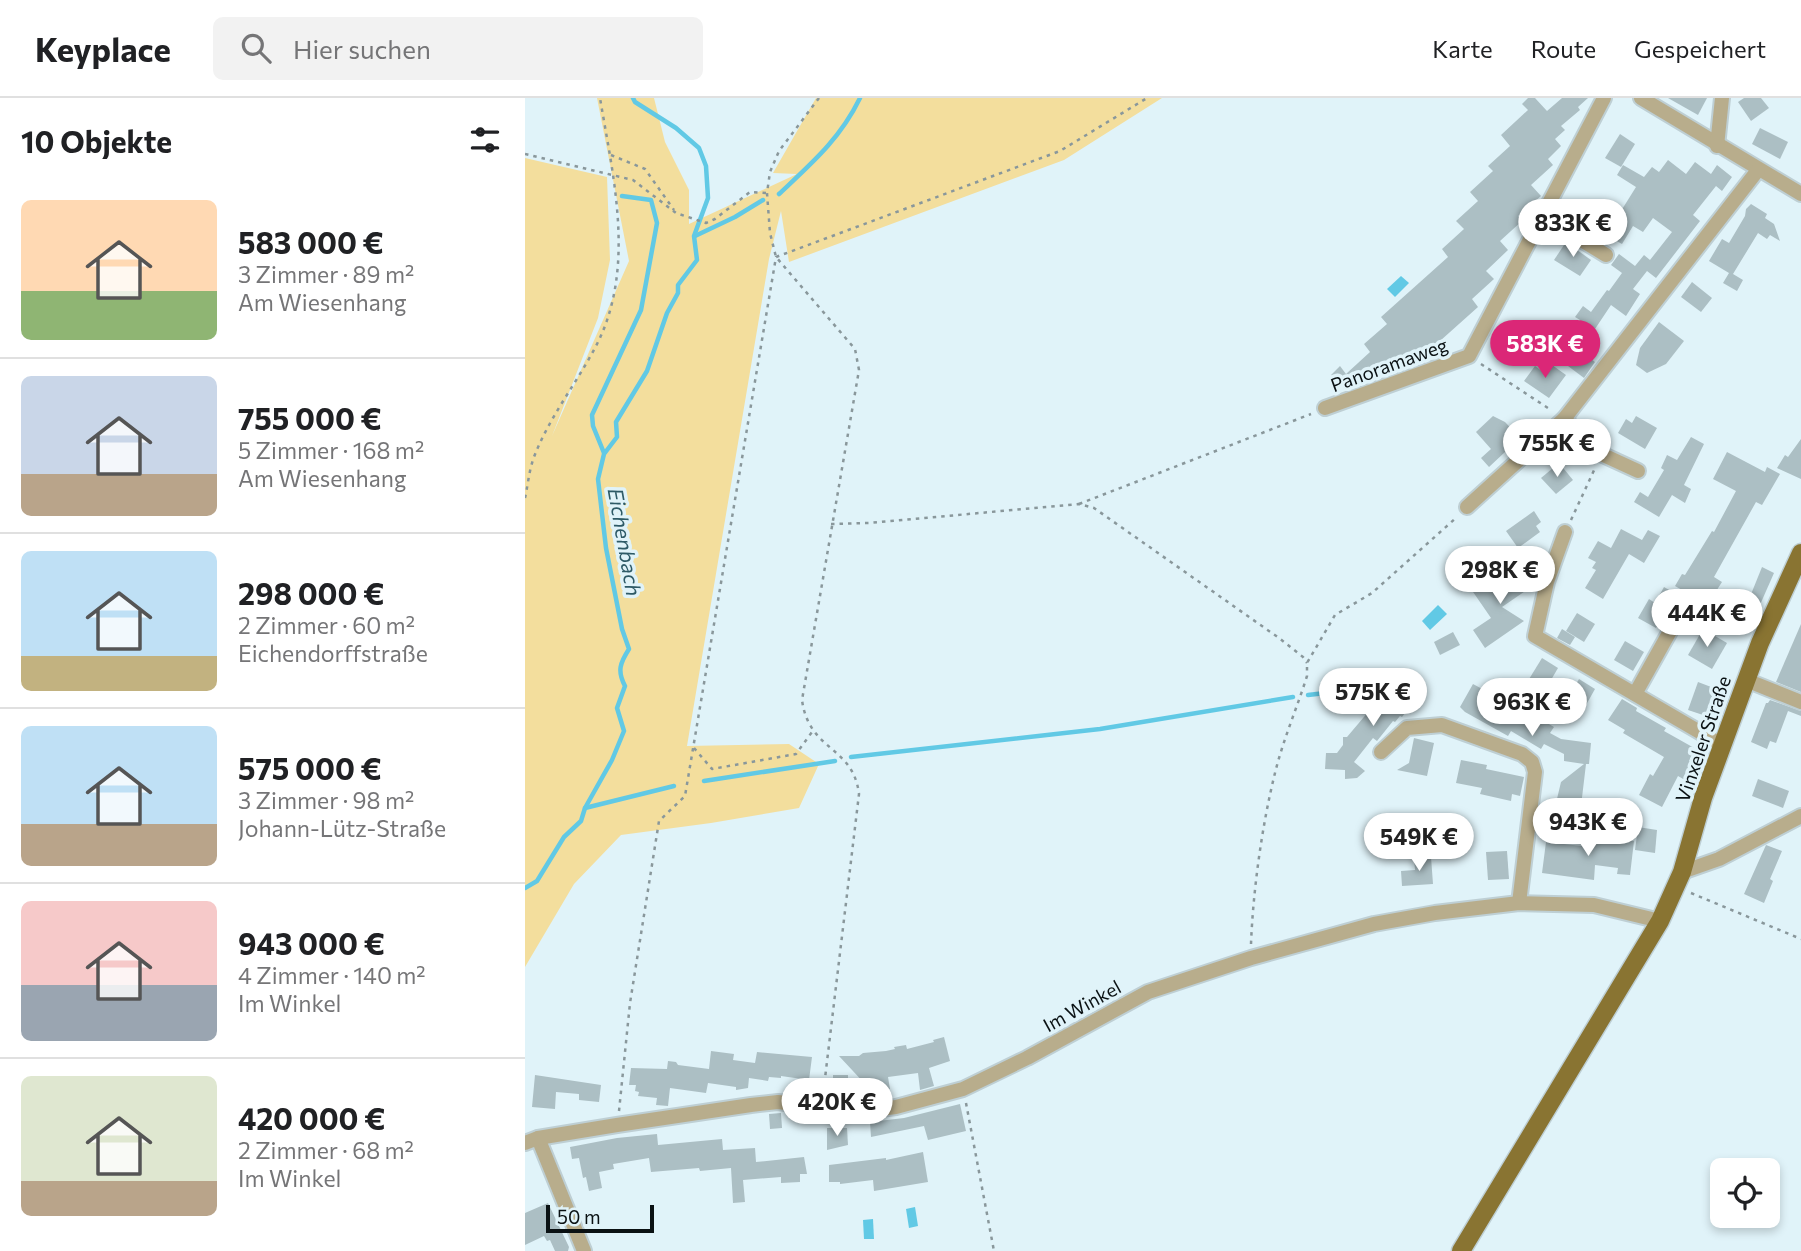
<!DOCTYPE html>
<html lang="de">
<head>
<meta charset="utf-8">
<style>
	body { margin:0; font-family:Commissioner,sans-serif; background:#f2f2f2; color:#202124; height:100vh; display:flex; flex-direction:column; font-size:26px; white-space:nowrap }
	* { box-sizing:border-box; margin:0 }
	p { font-size:23px; color:#757577 }
	.icon { flex:none; width:38px; height:38px; fill:none; stroke:currentColor; stroke-width:2; stroke-linecap:round; stroke-linejoin:round }
	.map { position:relative; flex:1; overflow:hidden }
	.details { display:flex; flex-direction:column; background:#fff; width:525px }
	.details>* { flex:none }
	.fabs { position:absolute; left:1185px; top:1060px; display:grid; gap:14px }
	.fabs a { display:grid; place-items:center; width:70px; height:70px; border-radius:10px; background:#fff; box-shadow:0 4px 10px #0003; font-size:35px }
	.scale { position:absolute; left:21px; bottom:18px; width:108px; box-sizing:border-box; padding-left:7px; border:4px solid #0a1113; border-top:0; font-size:19px; line-height:24px; white-space:nowrap; color:#0a1113; -webkit-text-stroke:5px #e0f3f9; paint-order:stroke }
	.price { position:absolute; translate:-50% -60px; padding:0 16px; border-radius:24px; background:#fff; color:#222; font-size:23px; line-height:46px; filter:drop-shadow(0 2px 4px #0008) }
	.price::after { content:''; position:absolute; left:50%; top:42px; width:21px; height:16px; margin-left:-10px; background:inherit; clip-path:polygon(0 0,100% 0,50% 100%) }
	.price.active { background:#db2777; color:#fff }
	ul { padding:0; list-style:none }
	li { display:flex; align-items:center; gap:21px; height:175px; padding:0 21px }
	li+li { border-top:2px solid #e0e0e0 }
	li span { display:grid; place-items:center; flex:none; width:196px; height:140px; border-radius:10px; color:#555 }
	li>.icon { margin-inline-start:auto }
	span .icon { width:84px; height:84px; fill:#fffc; stroke-width:1 }
	li b { font-size:30px }
	h2 { display:flex; justify-content:space-between; align-items:center; height:84px; padding:0 21px; font-size:30px }
	header { display:flex; align-items:center; gap:42px; box-sizing:border-box; height:98px; padding:0 35px; background:#fff; border-bottom:2px solid #e0e0e0 }
	header strong { font-size:33px }
	nav { display:flex; gap:38px; margin-inline-start:auto; font-size:24px }
	.search { width:490px; height:63px; background:#f2f2f2; display:flex; align-items:center; gap:18px; box-sizing:border-box; padding:0 24px; border-radius:10px; color:#757577; font-size:26px }
	main { display:flex; flex:1; min-height:0 }
	.map>svg:first-child { display:block }
	.green { fill:#f3de9d }
	.water { fill:#61c9e5 }
	.lines { fill:none; stroke-linecap:round; stroke-linejoin:round }
	.stream { stroke:#61c9e5; stroke-width:4.5 }
	.building { fill:#acbfc4 }
	.minor-casing { stroke:#becfd4; stroke-width:18 }
	.major-casing { stroke:#becfd4; stroke-width:21 }
	.path { stroke:#89979b; stroke-width:2.5; stroke-dasharray:3.5 5; stroke-linecap:butt }
	.minor { stroke:#b8ad8c; stroke-width:14 }
	.major { stroke:#897432; stroke-width:18 }
	.labels { text-anchor:middle; stroke-width:7; stroke-linejoin:round; paint-order:stroke }
	.street-label { font-size:19px; fill:#0a1113; stroke:#e0f3f9 }
	.water-label { font-size:21px; font-style:italic; fill:#2d5a66; stroke:#e0f3f9 }
</style>
</head>
<body>
<header>
<strong>Keyplace</strong>
<div class="search"><svg class="icon" aria-label="search" viewBox="0 0 24 24"><circle cx="10" cy="10" r="6"/><path d="M15 15l6 6"/></svg>Hier suchen</div>
<nav><a>Karte</a><a>Route</a><a>Gespeichert</a></nav>
</header>
<main>
<section class="details">
<h2>10 Objekte<svg class="icon" aria-label="filters" viewBox="0 0 24 24"><path d="M4 7h16M4 17h16"/><circle cx="9" cy="7" r="2"/><circle cx="15" cy="17" r="2"/></svg></h2>
<ul>
<li><span style="background:linear-gradient(#ffd9b3 65%,#8fb573 0)"><svg class="icon" aria-label="home" viewBox="0 0 24 24"><path d="M3 11l9-7 9 7M6 9v11h12V9"/></svg></span><div><b>583 000 €</b><p>3 Zimmer · 89 m²</p><p>Am Wiesenhang</p></div></li>
<li><span style="background:linear-gradient(#c9d6e8 70%,#b9a48a 0)"><svg class="icon" aria-label="home" viewBox="0 0 24 24"><path d="M3 11l9-7 9 7M6 9v11h12V9"/></svg></span><div><b>755 000 €</b><p>5 Zimmer · 168 m²</p><p>Am Wiesenhang</p></div></li>
<li><span style="background:linear-gradient(#bfe0f5 75%,#c2b280 0)"><svg class="icon" aria-label="home" viewBox="0 0 24 24"><path d="M3 11l9-7 9 7M6 9v11h12V9"/></svg></span><div><b>298 000 €</b><p>2 Zimmer · 60 m²</p><p>Eichendorffstraße</p></div></li>
<li><span style="background:linear-gradient(#bfe0f5 70%,#b9a48a 0)"><svg class="icon" aria-label="home" viewBox="0 0 24 24"><path d="M3 11l9-7 9 7M6 9v11h12V9"/></svg></span><div><b>575 000 €</b><p>3 Zimmer · 98 m²</p><p>Johann-Lütz-Straße</p></div></li>
<li><span style="background:linear-gradient(#f6c9c9 60%,#9aa5b1 0)"><svg class="icon" aria-label="home" viewBox="0 0 24 24"><path d="M3 11l9-7 9 7M6 9v11h12V9"/></svg></span><div><b>943 000 €</b><p>4 Zimmer · 140 m²</p><p>Im Winkel</p></div></li>
<li><span style="background:linear-gradient(#dfe7d0 75%,#b9a48a 0)"><svg class="icon" aria-label="home" viewBox="0 0 24 24"><path d="M3 11l9-7 9 7M6 9v11h12V9"/></svg></span><div><b>420 000 €</b><p>2 Zimmer · 68 m²</p><p>Im Winkel</p></div></li>
</ul>
</section>
<div class="map">
<svg width="1276" height="1153" viewBox="0 0 1276 1153">
	<rect width="100%" height="100%" fill="#e0f3f9"/>
	<path class="green" d="M72,0H129L140,44L164,92V126L272,76L248,75L291,0H637L539,62L264,164L256,113L244,161L162,648L264,646L294,666L274,710L186,725L96,737L49,786L0,869V60L82,79L85,162L73,220L27,338L104,163Z"/>
	<g class="water">
		<path d="M876,178L884,185L870,199L862,191Z"/>
		<path d="M913,507L922,516L905,532L897,523Z"/>
		<path d="M390,1109L393,1128L384,1130L381,1111Z"/>
		<path d="M348,1121L349,1141H339L338,1122Z"/>
	</g>
	<g class="lines">
		<g class="stream">
			<path d="M254,96C287,65 315,41 335,0"/>
			<path d="M170,138L210,119L238,102"/>
			<path d="M79,355L68,328L67,317L116,212L132,125L126,102L97,98"/>
			<path d="M783,597L809,594"/>
			<path d="M326,659L575,631L768,599"/>
			<path d="M179,683L310,663"/>
			<path d="M60,710L149,688"/>
			<path d="M0,790L12,783L39,739L56,723L60,710L87,662L99,633L92,610L100,588C92,573 95,565 104,551L97,531L81,450L73,381L79,356L92,339L91,324L122,273L142,215L153,195V187L172,162L169,138L183,100L181,68L174,50L151,30L110,4L108,0"/>
		</g>
	</g>
	<g class="building">
		<path d="M1003,0H1010L1022,13L1037,0H1063L1053,9L1055,12L1036,28L1040,32L1030,41L1036,48L1023,61L1028,67L1006,87L1016,98L993,118L997,123L975,143L983,152L961,173L969,181L947,201L953,209L887,268L877,259L852,281L846,274L830,289L820,292L806,277L815,268L821,276L845,254L839,246L862,226L856,219L923,159L917,151L939,131L931,123L953,103L945,94L968,73L963,68L985,48L976,37L1003,12L997,6Z"/>
		<path d="M1143,0H1182L1173,17Z"/>
		<path d="M1219,0H1236L1244,10L1226,23L1213,4Z"/>
		<path d="M1235,30L1263,44L1255,61L1227,46Z"/>
		<path d="M1095,36L1110,46L1096,69L1080,60Z"/>
		<path d="M1143,62L1161,76L1170,64L1186,76L1192,67L1207,79L1197,93L1191,88L1168,117L1175,123L1131,180L1122,173L1108,191L1115,196L1101,218L1086,207L1058,249L1043,239L1055,222L1050,219L1058,208L1066,214L1082,192L1084,193L1097,175L1086,167L1094,156L1110,168L1119,157L1125,162L1147,134L1128,120L1118,134L1108,128L1097,146L1074,133L1072,136L1068,134L1066,137L1049,126L1064,102L1071,106L1074,101L1096,113L1111,89L1092,77L1098,67L1119,79L1127,69L1134,74Z"/>
		<path d="M1226,106L1242,116L1240,120L1249,126L1255,143L1245,137L1242,141L1233,135L1208,176L1218,182L1212,193L1198,185L1204,175L1184,163L1197,141L1204,145L1220,118L1221,111Z"/>
		<path d="M1041,144L1066,162L1055,178L1029,162Z"/>
		<path d="M1167,184L1187,200L1176,214L1156,199Z"/>
		<path d="M1134,224L1159,243L1141,266L1122,275L1111,267L1115,250Z"/>
		<path d="M1055,253L1070,264L1059,280L1043,268Z"/>
		<path d="M1027,267L1041,277L1024,300L999,283L1010,268L1021,276Z"/>
		<path d="M968,318L980,324L995,340L964,369L956,360L966,351L951,334Z"/>
		<path d="M1111,318L1132,330L1120,351L1093,335L1101,321L1107,325Z"/>
		<path d="M1166,339L1179,346L1159,387L1166,391L1160,405L1147,397L1134,419L1109,404L1115,394L1123,399L1139,372L1136,370L1142,357L1152,362Z"/>
		<path d="M1276,341V381L1252,370L1260,357L1263,359Z"/>
		<path d="M1202,354L1240,374L1242,369L1255,376L1237,407L1231,404L1189,479L1197,484L1188,498L1185,496L1180,505L1150,488L1157,476L1160,477L1187,433L1189,434L1211,393L1188,381Z"/>
		<path d="M1034,365L1048,382L1031,396L1016,380Z"/>
		<path d="M1009,413L1016,424L1011,428L1015,434L993,450L981,433Z"/>
		<path d="M1096,431L1117,442L1123,432L1135,438L1119,465L1104,456L1078,501L1060,490L1071,472L1067,470L1071,464L1063,460L1073,443L1086,450Z"/>
		<path d="M998,469L1009,487L977,509L999,523L960,550L948,532L966,520L946,491L957,483L963,493Z"/>
		<path d="M1237,469L1249,475L1227,525L1216,521Z"/>
		<path d="M1139,489L1151,496L1131,530L1113,520L1124,501L1130,505Z"/>
		<path d="M1052,515L1070,526L1059,544L1041,533Z"/>
		<path d="M1276,526V594L1251,584Z"/>
		<path d="M1037,531L1050,539L1045,547L1032,540Z"/>
		<path d="M1178,531L1202,545L1187,571L1163,557Z"/>
		<path d="M928,534L935,547L915,557L909,544Z"/>
		<path d="M1100,543L1119,554L1108,573L1089,562Z"/>
		<path d="M1017,560L1033,570L1019,594H1015L1001,586Z"/>
		<path d="M883,579L896,590V595L877,619L875,618L870,624L868,623L852,643L848,640L829,664L840,673L832,680L820,681V672L800,671L801,655H812L818,647V639H822L844,613L849,617L873,582L877,585Z"/>
		<path d="M1054,581L1070,591L1057,614L1040,605Z"/>
		<path d="M1173,584L1194,592L1184,619L1163,612Z"/>
		<path d="M948,586L972,599L970,602L995,616L998,611L1029,629L1025,635L1036,641L1066,645L1064,666H1061L1056,708L1031,705L1036,684L1059,666L1039,663V656L1019,646L1016,651L986,633L983,638L940,614L935,609Z"/>
		<path d="M1097,601L1112,610L1111,613L1141,630L1139,633L1171,651L1164,663L1173,669L1165,685L1153,678L1137,709L1114,697L1125,676L1128,678L1139,659L1098,635L1100,632L1083,622Z"/>
		<path d="M1245,602L1276,613V618L1263,613L1251,645L1245,643L1242,651L1226,644L1241,605H1243Z"/>
		<path d="M889,640L909,645L902,678L872,672L884,665Z"/>
		<path d="M936,662L962,667L961,671L999,679L995,698L987,696L986,703L955,696L957,690L931,685Z"/>
		<path d="M1233,681L1264,693L1258,710L1227,698Z"/>
		<path d="M1113,729L1132,732L1130,755L1110,752Z"/>
		<path d="M1076,739L1109,743L1105,777L1092,776L1093,770L1070,767L1069,782L1017,775L1021,744L1066,749L1067,742L1075,743Z"/>
		<path d="M1241,747L1257,753L1245,781L1248,783L1239,805L1219,796Z"/>
		<path d="M982,753L984,781L963,782L961,754Z"/>
		<path d="M906,759L908,786L877,788L876,773L890,772L889,760Z"/>
		<path d="M419,939L425,963L404,970L409,988L395,992L393,975L363,979L365,991L350,992V987H341L314,958H334L338,955L361,953L370,951L369,949L381,947L382,951L409,944L408,942Z"/>
		<path d="M186,953L209,956L208,962L230,965L232,954L287,959L284,982L256,978V980L244,979L243,983L224,980L223,990L211,992V989L183,985L181,995L145,990L143,1008L131,1007L132,1000L113,998L114,994L110,993L111,987H104L106,970L142,971L143,963L151,964L153,967L184,971Z"/>
		<path d="M10,977L76,987L74,1004L54,1002V996L31,994L30,1011L7,1009Z"/>
		<rect x="308" y="977" width="15" height="14"/>
		<path d="M435,1006L441,1033L403,1042L399,1028L346,1039L345,1024L379,1020Z"/>
		<path d="M256,1015L257,1030L245,1031L244,1016Z"/>
		<path d="M302,1030H322L323,1047L302,1052Z"/>
		<path d="M132,1036L133,1047L197,1041L198,1052L230,1050L231,1064L279,1059L282,1076H275V1084L256,1085V1079L218,1082L220,1104L208,1105L206,1070L175,1073L174,1070L126,1074L124,1060L88,1066L89,1071L74,1074L77,1090L64,1093L61,1079L58,1080L54,1060L47,1061L45,1049L92,1040Z"/>
		<path d="M398,1054L403,1084L349,1093L348,1082L315,1086V1084H304V1067L361,1060V1062Z"/>
		<path d="M23,1105L44,1149L43,1153H30L25,1142L22,1143L19,1138L0,1147V1115Z"/>
	</g>
	<g class="lines">
		<g class="minor-casing">
			<g id="minor">
				<path d="M1116,0L1276,96"/>
				<path d="M1192,48L1197,0"/>
				<path d="M1017,118L1081,157"/>
				<path d="M800,310L944,258L1079,0"/>
				<path d="M1039,321L1076,356L1113,373"/>
				<path d="M942,409L1039,321L1233,72"/>
				<path d="M1040,434L1022,484L1010,538L1197,647"/>
				<path d="M1221,582L1276,604"/>
				<path d="M1110,596L1158,510"/>
				<path d="M856,654L882,630L917,627L997,656L1007,664L1010,674L994,805"/>
				<path d="M1157,774L1194,761L1276,718"/>
				<path d="M13,1040L59,1153"/>
				<path d="M0,1045L13,1040L92,1027L226,1007L253,1004L331,1014L371,1009L438,991L502,960L623,894L726,860L849,826L910,815L994,805L1069,807L1135,823"/>
			</g>
		</g>
		<g class="major-casing">
			<path id="major" d="M936,1153L1135,823L1157,774L1178,700L1235,545L1276,455"/>
		</g>
		<g class="path">
			<path d="M294,0L254,53L245,74L242,95L245,135L251,159L330,251L334,272L277,602C284,654 328,647 334,696L298,997"/>
			<path d="M0,56L108,82L151,115L181,125L190,121L225,94L242,95"/>
			<path d="M86,57L120,71L149,112"/>
			<path d="M956,266L1026,312"/>
			<path d="M0,400C3,387 4,372 9,359C25,317 55,281 74,242C110,166 88,78 75,0"/>
			<path d="M554,406L786,316"/>
			<path d="M1046,422L1071,368"/>
			<path d="M306,426L344,425L554,406L569,410L754,540L778,559L782,565"/>
			<path d="M169,650L187,671L271,656L287,634"/>
			<path d="M1166,795L1276,841"/>
			<path d="M726,846C728,793 737,727 750,675C758,642 772,610 782,578V565L810,517L847,495L932,419"/>
			<path d="M441,1005L469,1153"/>
			<path d="M94,1013L105,905L134,723L160,698L251,159L535,53L622,0"/>
		</g>
		<use href="#minor" class="minor"/>
		<use href="#major" class="major"/>
	</g>
	<g class="labels">
		<g class="street-label">
			<text transform="translate(864 267) rotate(-20)" y="7">Panoramaweg</text>
			<text transform="translate(1178 641) rotate(-71)" y="7">Vinxeler Straße</text>
			<text transform="translate(557 908) rotate(-29)" y="7">Im Winkel</text>
		</g>
		<g class="water-label">
			<text transform="translate(99 444) rotate(80)" y="7">Eichenbach</text>
		</g>
	</g>
</svg>
<div class="fabs">
<a><svg class="icon" aria-label="locate" viewBox="0 0 24 24"><circle cx="12" cy="12" r="6"/><path d="M12 2v4M12 18v4M2 12h4M18 12h4"/></svg></a>
</div>
<div class="scale">50 m</div>
<b class="price" style="left:1048px;top:161px">833K €</b>
<b class="price active" style="left:1020px;top:282px">583K €</b>
<b class="price" style="left:1032px;top:381px">755K €</b>
<b class="price" style="left:975px;top:508px">298K €</b>
<b class="price" style="left:1182px;top:551px">444K €</b>
<b class="price" style="left:848px;top:630px">575K €</b>
<b class="price" style="left:1007px;top:640px">963K €</b>
<b class="price" style="left:1063px;top:760px">943K €</b>
<b class="price" style="left:894px;top:775px">549K €</b>
<b class="price" style="left:312px;top:1040px">420K €</b>
</div>
</main>
</body>
</html>
